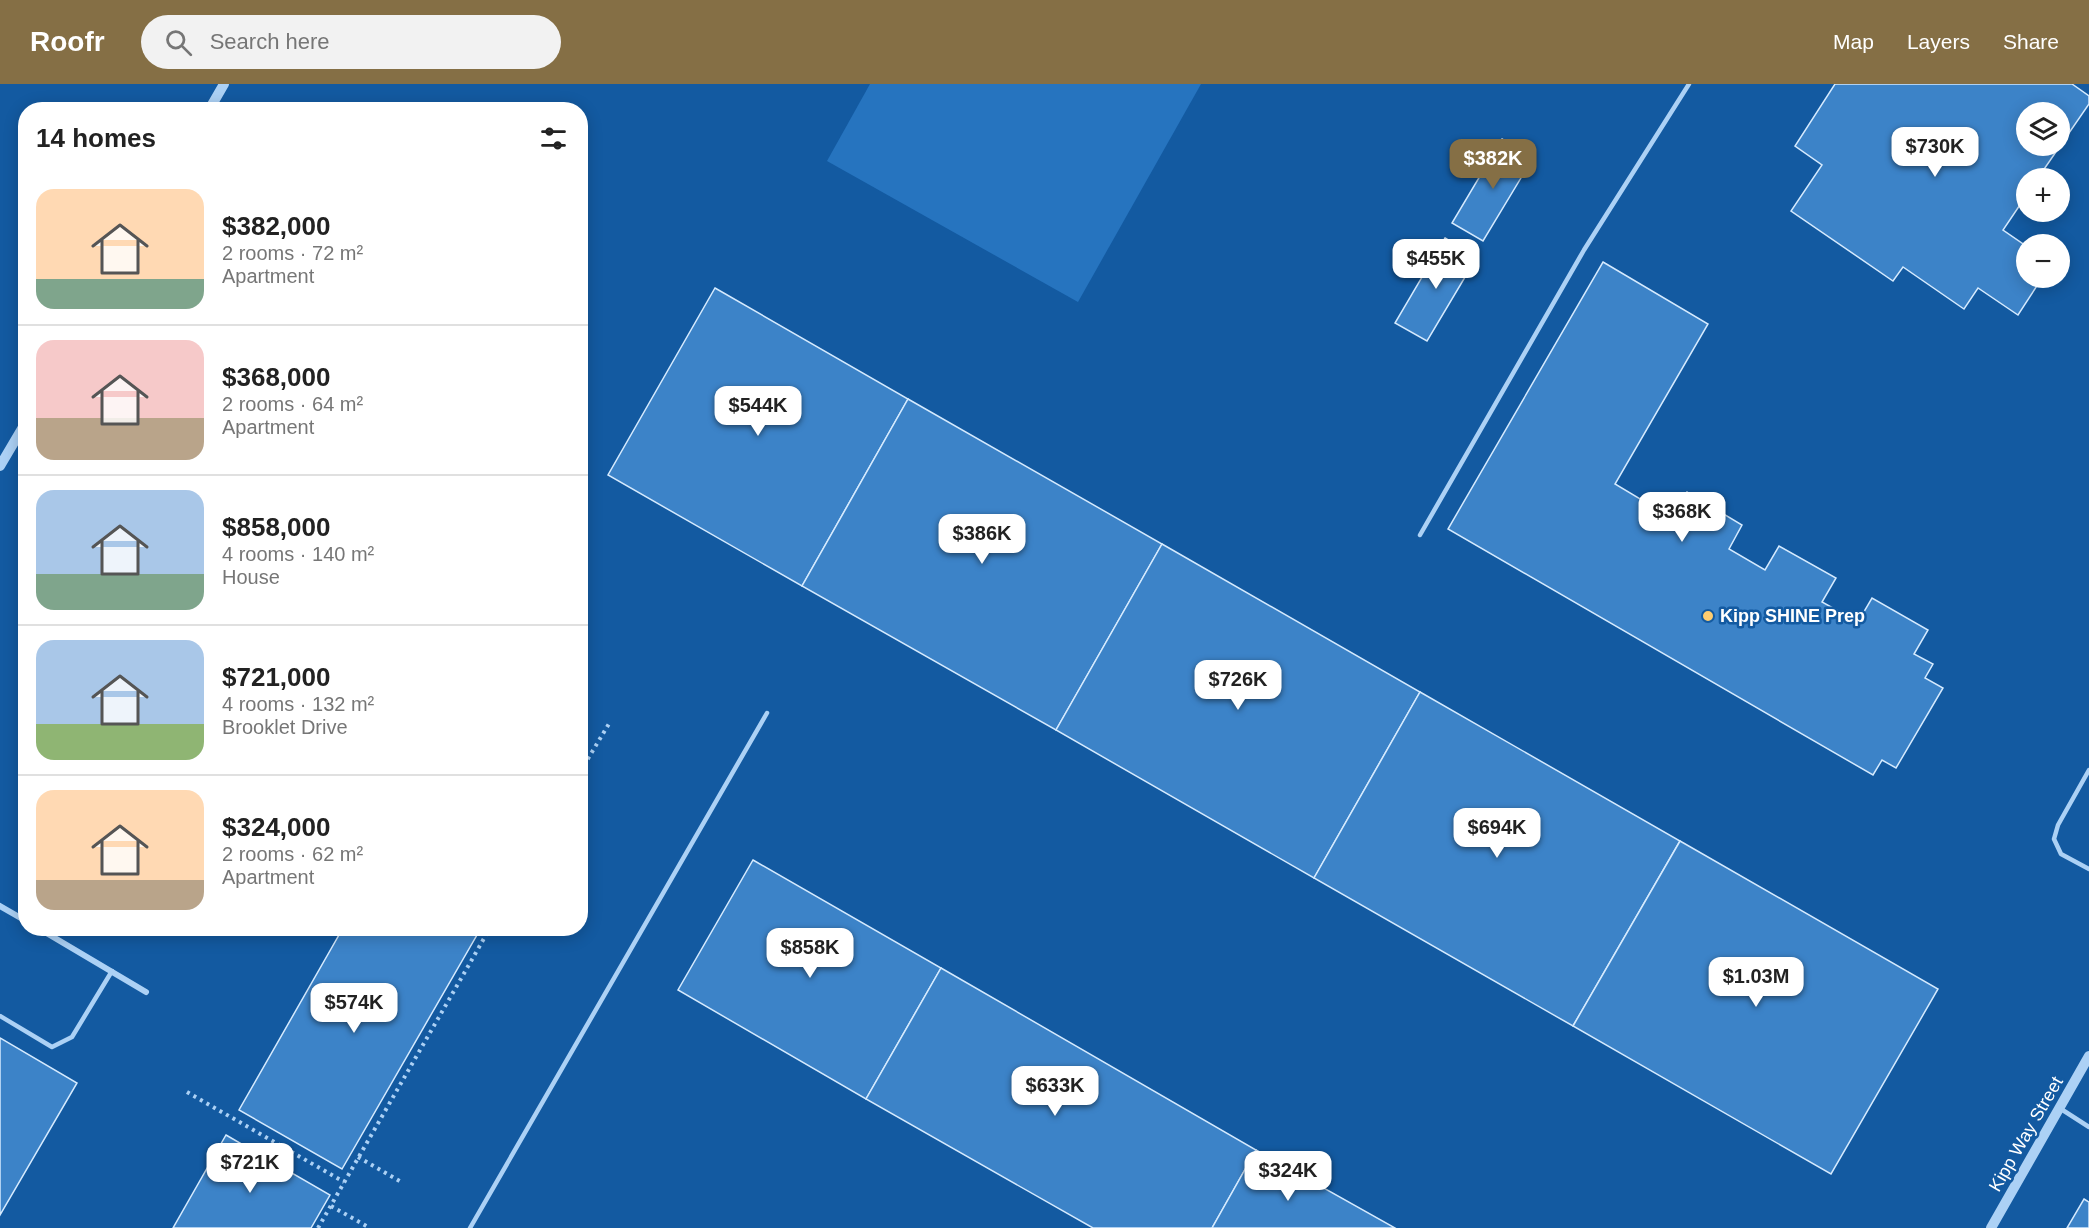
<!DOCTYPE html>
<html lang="en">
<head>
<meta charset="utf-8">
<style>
	body { margin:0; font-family:Arial,sans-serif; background:#f2f2f2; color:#222; height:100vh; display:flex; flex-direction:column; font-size:22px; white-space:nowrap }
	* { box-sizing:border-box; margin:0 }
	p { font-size:20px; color:#767676 }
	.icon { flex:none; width:33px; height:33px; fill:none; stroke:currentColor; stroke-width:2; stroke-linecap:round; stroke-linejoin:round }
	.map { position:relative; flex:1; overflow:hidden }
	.panel { position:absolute; left:18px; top:18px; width:570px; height:834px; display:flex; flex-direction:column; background:#fff; border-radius:24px; box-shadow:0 3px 15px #0003 }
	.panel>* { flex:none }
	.fabs { position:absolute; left:2016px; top:18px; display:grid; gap:12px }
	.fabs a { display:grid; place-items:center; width:54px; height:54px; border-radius:50%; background:#fff; box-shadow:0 3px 15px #0003; font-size:30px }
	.price { position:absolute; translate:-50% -51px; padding:0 14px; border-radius:12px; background:#fff; color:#222; font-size:20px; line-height:39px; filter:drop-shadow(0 2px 3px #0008) }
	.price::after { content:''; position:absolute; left:50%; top:36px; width:18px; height:14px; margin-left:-9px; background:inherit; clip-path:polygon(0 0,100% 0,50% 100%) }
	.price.active { background:#856f45; color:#fff }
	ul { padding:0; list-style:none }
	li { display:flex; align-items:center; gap:18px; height:150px; padding:0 18px }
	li+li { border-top:2px solid #e0e0e0 }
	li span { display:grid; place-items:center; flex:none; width:168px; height:120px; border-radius:18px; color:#555 }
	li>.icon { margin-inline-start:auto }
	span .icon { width:72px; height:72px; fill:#fffc; stroke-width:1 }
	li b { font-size:26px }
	h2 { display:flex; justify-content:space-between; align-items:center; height:72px; padding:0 18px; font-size:26px }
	header { display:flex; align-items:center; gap:36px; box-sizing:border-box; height:84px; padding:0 30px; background:#856f45; color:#fff }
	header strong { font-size:28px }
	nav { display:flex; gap:33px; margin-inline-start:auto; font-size:21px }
	.search { width:420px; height:54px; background:#f2f2f2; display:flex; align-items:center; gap:15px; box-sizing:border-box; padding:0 21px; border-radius:33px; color:#767676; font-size:22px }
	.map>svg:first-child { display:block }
	.green { fill:#2674bf }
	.building { fill:#3c83c8; stroke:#d5eafe; stroke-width:1.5; fill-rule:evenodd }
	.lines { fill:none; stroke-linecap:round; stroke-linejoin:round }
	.path { stroke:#acd1f5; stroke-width:4; stroke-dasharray:3 4.5; stroke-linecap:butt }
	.service { stroke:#acd1f5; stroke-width:4.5 }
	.minor { stroke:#acd1f5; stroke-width:6 }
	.tertiary { stroke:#acd1f5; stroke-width:10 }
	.poi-dot { fill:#ffcd70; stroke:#135aa1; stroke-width:2 }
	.labels { text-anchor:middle; stroke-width:5; stroke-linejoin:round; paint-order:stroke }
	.poi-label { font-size:18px; font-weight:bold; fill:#fff; stroke:#135aa1; text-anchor:start }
	.street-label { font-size:18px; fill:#fff; stroke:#135aa1 }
</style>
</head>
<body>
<header>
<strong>Roofr</strong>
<div class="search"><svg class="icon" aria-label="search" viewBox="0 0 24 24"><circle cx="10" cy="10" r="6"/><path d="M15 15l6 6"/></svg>Search here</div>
<nav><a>Map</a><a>Layers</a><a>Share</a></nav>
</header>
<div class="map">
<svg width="2089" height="1144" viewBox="0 0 2089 1144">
	<rect width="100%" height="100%" fill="#135aa1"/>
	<path class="green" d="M870,0H1201L1078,218L827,77Z"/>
	<g class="building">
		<path d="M1835,0H2072L2089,12V20L2038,94H2026V112L2003,146L2026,162V194H2042L2018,231L1978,204L1964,225L1903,183L1893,197L1791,127L1822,81L1795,62ZM2026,28H2060V62H2026Z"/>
		<path d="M1502,55L1533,74L1483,157L1452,139Z"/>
		<path d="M1445,154L1477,173L1427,257L1395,239Z"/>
		<path d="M1603,178L1708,240L1615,400L1672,434L1687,408L1742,441L1729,465L1765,486L1779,462L1836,494L1822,518L1858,538L1872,514L1928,546L1914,570L1933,580L1925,594L1943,604L1896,684L1882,676L1873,691L1448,445Z"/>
		<path d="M715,204L908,315L802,502L608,391Z"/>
		<path d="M908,315L1162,460L1056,646L802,502Z"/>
		<path d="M1162,460L1420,608L1314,794L1056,646Z"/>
		<path d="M1420,608L1680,757L1573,942L1314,794Z"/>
		<path d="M1680,757L1938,905L1831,1090L1573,942Z"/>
		<path d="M753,776L941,884L866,1015L678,906Z"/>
		<path d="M343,844H481L342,1085L239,1026Z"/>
		<path d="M941,884L1256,1066L1212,1144H1093L866,1015Z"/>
		<path d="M0,954L77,999L0,1131Z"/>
		<path d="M226,1051L330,1111L311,1144H173Z"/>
		<path d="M1256,1066L1395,1144H1212Z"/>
		<path d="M2084,1115L2089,1118V1144H2067Z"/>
	</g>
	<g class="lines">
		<g class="path">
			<path d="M580,688L610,638"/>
			<path d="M187,1008L344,1098"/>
			<path d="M358,1073L403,1099"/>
			<path d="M331,1122L370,1144"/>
			<path d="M318,1144L490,844"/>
		</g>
		<g class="service">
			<path d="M1420,451L1584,166L1689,0"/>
			<path d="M2089,686L2058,741L2054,755L2061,770L2089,785"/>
			<path d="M0,932L52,963L72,953L112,887"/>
			<path d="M2061,1025L2089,1043"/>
			<path d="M470,1144L767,629"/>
		</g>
		<g class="minor">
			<path d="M0,822L26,837"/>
			<path d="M38,844L146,908"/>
		</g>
		<g class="tertiary">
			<path d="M209,26L224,0"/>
			<path d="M0,382L26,338"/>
			<path d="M1991,1144L2089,972"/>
		</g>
	</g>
	<circle class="poi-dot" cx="1708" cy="532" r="6"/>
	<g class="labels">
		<g class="poi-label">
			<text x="1720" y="538">Kipp SHINE Prep</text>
		</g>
		<g class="street-label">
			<text transform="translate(2026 1050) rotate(-60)" y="6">Kipp Way Street</text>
		</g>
	</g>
</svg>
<div class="fabs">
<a><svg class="icon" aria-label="layers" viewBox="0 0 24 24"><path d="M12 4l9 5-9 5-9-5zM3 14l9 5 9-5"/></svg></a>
<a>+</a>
<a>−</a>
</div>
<b class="price" style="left:1935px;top:94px">$730K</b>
<b class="price active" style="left:1493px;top:106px">$382K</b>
<b class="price" style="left:1436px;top:206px">$455K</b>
<b class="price" style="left:758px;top:353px">$544K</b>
<b class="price" style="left:1682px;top:459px">$368K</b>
<b class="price" style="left:982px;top:481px">$386K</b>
<b class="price" style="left:1238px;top:627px">$726K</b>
<b class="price" style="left:1497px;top:775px">$694K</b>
<b class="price" style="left:810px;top:895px">$858K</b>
<b class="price" style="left:1756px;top:924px">$1.03M</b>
<b class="price" style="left:354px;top:950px">$574K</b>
<b class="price" style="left:1055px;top:1033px">$633K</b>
<b class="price" style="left:250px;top:1110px">$721K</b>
<b class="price" style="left:1288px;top:1118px">$324K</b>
<section class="panel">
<h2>14 homes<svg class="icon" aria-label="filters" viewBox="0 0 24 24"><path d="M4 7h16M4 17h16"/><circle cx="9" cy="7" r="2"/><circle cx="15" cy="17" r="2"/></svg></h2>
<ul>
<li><span style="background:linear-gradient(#ffd9b3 75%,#7fa58c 0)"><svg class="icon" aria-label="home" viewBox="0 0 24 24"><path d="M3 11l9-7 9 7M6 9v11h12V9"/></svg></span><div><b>$382,000</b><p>2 rooms · 72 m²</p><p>Apartment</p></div></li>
<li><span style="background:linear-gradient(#f6c9c9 65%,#b9a48a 0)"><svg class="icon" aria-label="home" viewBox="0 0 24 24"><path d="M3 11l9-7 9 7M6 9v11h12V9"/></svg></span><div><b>$368,000</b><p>2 rooms · 64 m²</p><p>Apartment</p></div></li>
<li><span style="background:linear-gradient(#a9c7e8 70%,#7fa58c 0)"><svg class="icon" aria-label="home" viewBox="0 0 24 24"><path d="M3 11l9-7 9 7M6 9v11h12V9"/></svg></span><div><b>$858,000</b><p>4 rooms · 140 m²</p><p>House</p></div></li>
<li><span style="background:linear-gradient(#a9c7e8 70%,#8fb573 0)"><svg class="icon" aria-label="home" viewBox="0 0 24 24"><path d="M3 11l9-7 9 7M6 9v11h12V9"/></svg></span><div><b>$721,000</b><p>4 rooms · 132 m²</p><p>Brooklet Drive</p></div></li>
<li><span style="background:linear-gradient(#ffd9b3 75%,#b9a48a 0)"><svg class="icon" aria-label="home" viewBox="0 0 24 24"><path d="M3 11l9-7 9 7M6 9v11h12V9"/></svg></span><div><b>$324,000</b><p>2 rooms · 62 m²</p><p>Apartment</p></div></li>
</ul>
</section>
</div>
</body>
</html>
